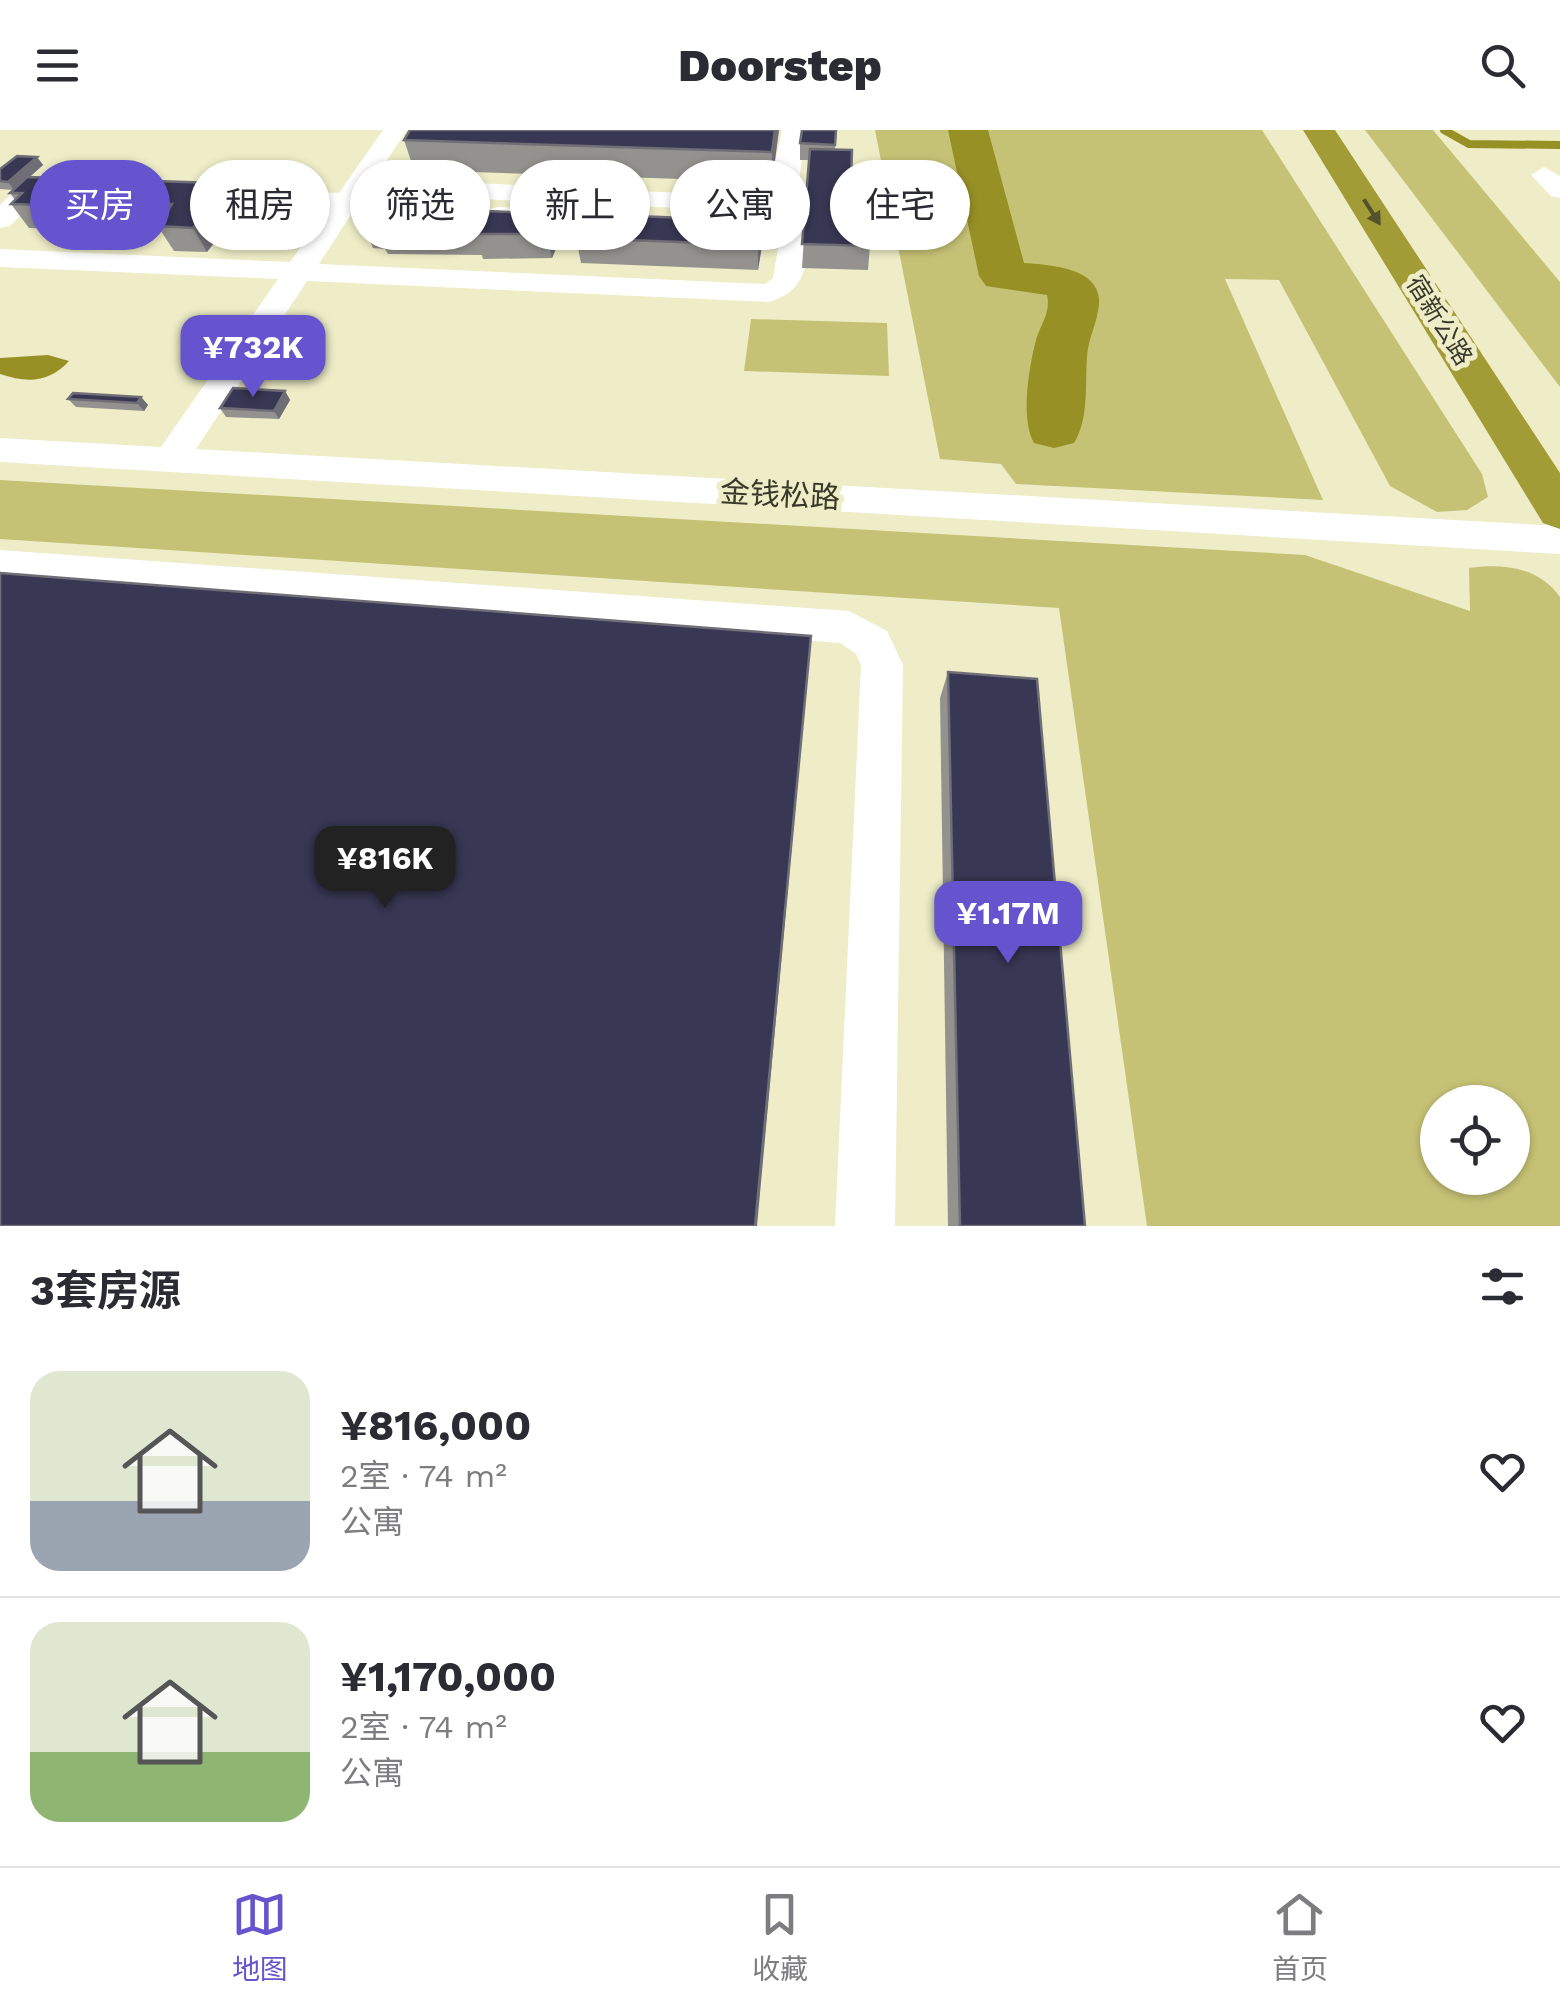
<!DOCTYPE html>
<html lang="zh">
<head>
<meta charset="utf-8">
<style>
	body { margin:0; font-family:"Work Sans","Noto Sans SC",sans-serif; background:#f2f2f3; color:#2b2b33; height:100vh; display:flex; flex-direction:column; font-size:38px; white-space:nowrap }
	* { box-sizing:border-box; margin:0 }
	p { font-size:32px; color:#7c7c81 }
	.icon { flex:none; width:55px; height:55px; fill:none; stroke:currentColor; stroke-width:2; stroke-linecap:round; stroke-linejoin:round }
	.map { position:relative; height:1096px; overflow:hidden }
	.drawer { display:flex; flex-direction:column; background:#fff; flex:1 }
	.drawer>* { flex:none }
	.banner { position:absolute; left:30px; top:30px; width:1000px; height:90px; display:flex; gap:20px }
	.tools { position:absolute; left:1420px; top:955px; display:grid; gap:20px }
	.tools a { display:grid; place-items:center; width:110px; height:110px; border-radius:50%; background:#fff; box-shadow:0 2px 8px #0004; font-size:50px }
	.price { position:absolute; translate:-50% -85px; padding:0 22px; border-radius:20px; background:#6554cd; color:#fff; font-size:32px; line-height:65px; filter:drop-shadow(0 2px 5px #0008) }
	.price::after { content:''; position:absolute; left:50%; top:60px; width:30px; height:22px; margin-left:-15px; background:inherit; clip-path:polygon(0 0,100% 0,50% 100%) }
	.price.active { background:#222; color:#fff }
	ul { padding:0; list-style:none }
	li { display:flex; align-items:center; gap:30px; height:250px; padding:0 30px }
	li+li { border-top:2px solid #e1e1e2 }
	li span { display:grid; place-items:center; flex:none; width:280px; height:200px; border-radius:30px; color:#555 }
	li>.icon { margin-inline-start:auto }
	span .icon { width:120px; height:120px; fill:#fffc; stroke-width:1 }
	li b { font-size:42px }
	h2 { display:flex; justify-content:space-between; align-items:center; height:120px; padding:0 30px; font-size:42px }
	.pill { padding:0 35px; border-radius:45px; background:#fff; box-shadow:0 2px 8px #0004; font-size:35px; line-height:90px }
	.pill.active { background:#6554cd; color:#fff }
	header { display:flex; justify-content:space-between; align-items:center; height:130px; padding:0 30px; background:#fff; font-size:45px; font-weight:800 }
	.menu { display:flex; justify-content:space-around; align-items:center; height:140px; border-top:2px solid #e1e1e2; background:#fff; font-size:28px; color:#7c7c81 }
	.menu a { display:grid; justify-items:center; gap:5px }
	.menu .active { color:#6554cd }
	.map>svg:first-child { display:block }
	.green { fill:#c6c275; fill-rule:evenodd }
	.water { fill:#969025 }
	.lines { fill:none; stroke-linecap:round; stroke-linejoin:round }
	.stream { stroke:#969025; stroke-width:8 }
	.river { fill:#969025; fill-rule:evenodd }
	.minor { fill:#fff; fill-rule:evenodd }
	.highway { fill:#a19c36; fill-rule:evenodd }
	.wall { fill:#93928e }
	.shaded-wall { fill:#6f6e76 }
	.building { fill:#383754; stroke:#6f6e76; stroke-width:2.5 }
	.oneway { fill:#53522d }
	.labels { text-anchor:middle; stroke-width:10; stroke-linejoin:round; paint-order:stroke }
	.far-street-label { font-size:25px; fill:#39392a; stroke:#eeedc7 }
	.street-label { font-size:30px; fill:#39392a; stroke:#eeedc7 }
</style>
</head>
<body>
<header><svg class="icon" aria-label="menu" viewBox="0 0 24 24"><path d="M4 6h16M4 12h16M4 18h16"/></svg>Doorstep<svg class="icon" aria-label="search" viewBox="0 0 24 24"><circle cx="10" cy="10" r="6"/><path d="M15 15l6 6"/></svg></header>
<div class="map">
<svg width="1560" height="1096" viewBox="0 0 1560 1096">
	<rect width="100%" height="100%" fill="#eeedc7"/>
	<g class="green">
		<path d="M875,0H1262L1482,344L1488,367L1467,380L1437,382L1390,356L1279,150L1225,149L1323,370L1016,354L1001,334L940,329Z"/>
		<path d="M1365,0H1433L1560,152V257Z"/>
		<path d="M751,189L887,193L889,246L744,241Z"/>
		<path d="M0,350L1305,425L1470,481L1469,438C1503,433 1539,437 1560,467V1096H1147L1059,478L0,409ZM1438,972H1512V1048H1438Z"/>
	</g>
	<path class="water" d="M48,225L69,231C49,253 27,253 0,244V228Z"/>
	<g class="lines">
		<path class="stream" d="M1444,0L1469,14L1560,15"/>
		<path class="river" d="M948,0H988L1024,133C1052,135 1108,138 1098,181C1095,198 1088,210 1087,227C1085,255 1089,289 1074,313L1054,318L1034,313C1020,289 1029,237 1036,210C1041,193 1051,183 1047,165L986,156L979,146Z"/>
		<g class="minor">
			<path d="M383,0H407L375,48L537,56L550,64L537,72L365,63L319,134L765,154L773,148L780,107L693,101L689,95L693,89L703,87L805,93L809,99C807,134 807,162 768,172L307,151L196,319L1560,396V424L0,332V308L161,317L278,149L0,137V119L290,132L328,78L197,74L184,66L197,58L339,63Z"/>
			<path d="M782,0H806L797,66L785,80L608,76L595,68L608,60L768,66Z"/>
			<path d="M1544,37L1560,46V68L1551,66L1531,45Z"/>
			<path d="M30,53L66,54L79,62L66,70L37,69L10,96L0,98V75L21,55Z"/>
			<path d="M498,77L642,84L656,92L642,100L488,91L484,85L488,79Z"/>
			<path d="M0,420L849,481L887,501L903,535L895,1096H835L861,535L856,524L840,513L0,450Z"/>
		</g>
		<path class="highway" d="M1303,0H1335L1560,343V399L1543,393Z"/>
	</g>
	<g class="wall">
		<path d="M410,0H779L772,52L414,40L404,10Z"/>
		<path d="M837,0L835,19L851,53L870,116L868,140L802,138L809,30H800V13Z"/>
		<path d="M37,27L43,35L30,47L220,62L265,87L249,110L217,109L207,122L174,121L159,98L67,94L62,99L29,98L11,74L15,70L10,63L13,60L0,59V39Z"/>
		<path d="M555,84L560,109L552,128L483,129L482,125L388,124L385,119L373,118L363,93Z"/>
		<path d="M761,91L762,115L758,140L581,133L576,108Z"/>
		<path d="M285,261L290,270L279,289L226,287L220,278Z"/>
		<path d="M141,267L148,275L144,281L76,277L68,269Z"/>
		<path d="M948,542L1085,1096H948L940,568Z"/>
	</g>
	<g class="shaded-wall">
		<path d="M775,0H779L772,52V22Z"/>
		<path d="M37,27L43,35L14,60L8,52Z"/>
		<path d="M215,53L229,77L208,61Z"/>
		<path d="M253,63L265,87L249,110L235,86Z"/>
		<path d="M50,70L67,94L62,99L44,75Z"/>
		<path d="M203,84L217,109L207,122L193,98Z"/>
		<path d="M555,84L560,109L552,128L546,104Z"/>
		<path d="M761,91L762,115L758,140V115Z"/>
		<path d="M285,261L290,270L279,289L274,281Z"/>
		<path d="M141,267L148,275L144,281L137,273Z"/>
		<path d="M811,506L757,1096H755Z"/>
	</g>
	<g class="building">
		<path d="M410,0H775L772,22L404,10Z"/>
		<path d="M802,0H836L835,15L800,13Z"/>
		<path d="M810,19L852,20L851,53H870V116L802,114Z"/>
		<path d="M17,26L37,27L8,52L0,51V39Z"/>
		<path d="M27,47L215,53L208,61L253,63L235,86L203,84L193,98L159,96L172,74L50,70L44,75L11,74L22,63H10Z"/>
		<path d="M374,76L555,84L546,104H476L478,100H378L381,94L363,93Z"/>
		<path d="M585,84L761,91L758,115L576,108Z"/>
		<path d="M233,258L285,261L274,281L220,278Z"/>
		<path d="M73,263L141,267L137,273L68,269Z"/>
		<path d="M0,443L811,506L755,1096H0Z"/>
		<path d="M948,542L1037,549L1085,1096H960Z"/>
	</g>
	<defs><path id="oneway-solid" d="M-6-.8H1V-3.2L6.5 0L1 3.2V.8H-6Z" transform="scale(2.5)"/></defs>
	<use class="oneway" href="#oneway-solid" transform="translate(1372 82) rotate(57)"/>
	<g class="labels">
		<g class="far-street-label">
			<text transform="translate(1440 190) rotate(58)" y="9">宿新公路</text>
		</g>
		<g class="street-label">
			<text transform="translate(780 365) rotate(3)" y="10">金钱松路</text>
		</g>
	</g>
</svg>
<div class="tools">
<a><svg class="icon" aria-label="locate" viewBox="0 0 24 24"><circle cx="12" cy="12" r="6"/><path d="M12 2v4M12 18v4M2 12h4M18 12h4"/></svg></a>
</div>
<b class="price" style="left:253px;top:270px">¥732K</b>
<b class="price active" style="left:385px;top:781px">¥816K</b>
<b class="price" style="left:1008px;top:836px">¥1.17M</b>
<div class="banner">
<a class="pill active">买房</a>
<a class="pill">租房</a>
<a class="pill">筛选</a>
<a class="pill">新上</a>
<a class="pill">公寓</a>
<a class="pill">住宅</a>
</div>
</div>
<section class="drawer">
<h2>3套房源<svg class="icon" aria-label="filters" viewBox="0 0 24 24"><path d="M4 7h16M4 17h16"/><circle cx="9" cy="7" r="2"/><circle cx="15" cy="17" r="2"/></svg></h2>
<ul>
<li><span style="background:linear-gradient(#dfe7d0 65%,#9aa5b1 0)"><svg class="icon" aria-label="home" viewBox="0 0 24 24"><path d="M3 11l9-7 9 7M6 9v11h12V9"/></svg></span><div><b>¥816,000</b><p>2室 · 74 m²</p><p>公寓</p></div><svg class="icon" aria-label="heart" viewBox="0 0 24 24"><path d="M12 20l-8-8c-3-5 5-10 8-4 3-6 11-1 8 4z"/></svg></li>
<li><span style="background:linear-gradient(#dfe7d0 65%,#8fb573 0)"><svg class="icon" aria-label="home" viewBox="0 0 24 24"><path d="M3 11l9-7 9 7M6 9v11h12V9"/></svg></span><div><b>¥1,170,000</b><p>2室 · 74 m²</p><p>公寓</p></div><svg class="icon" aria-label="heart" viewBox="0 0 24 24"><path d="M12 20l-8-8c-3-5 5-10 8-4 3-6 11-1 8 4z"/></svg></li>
</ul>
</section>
<nav class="menu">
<a class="active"><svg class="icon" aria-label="map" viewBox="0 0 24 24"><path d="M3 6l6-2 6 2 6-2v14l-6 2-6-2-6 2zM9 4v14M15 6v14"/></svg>地图</a>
<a><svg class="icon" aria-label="saved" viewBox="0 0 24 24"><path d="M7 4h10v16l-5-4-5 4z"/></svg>收藏</a>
<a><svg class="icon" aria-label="home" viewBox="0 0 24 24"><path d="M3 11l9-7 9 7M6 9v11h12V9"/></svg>首页</a>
</nav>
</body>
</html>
